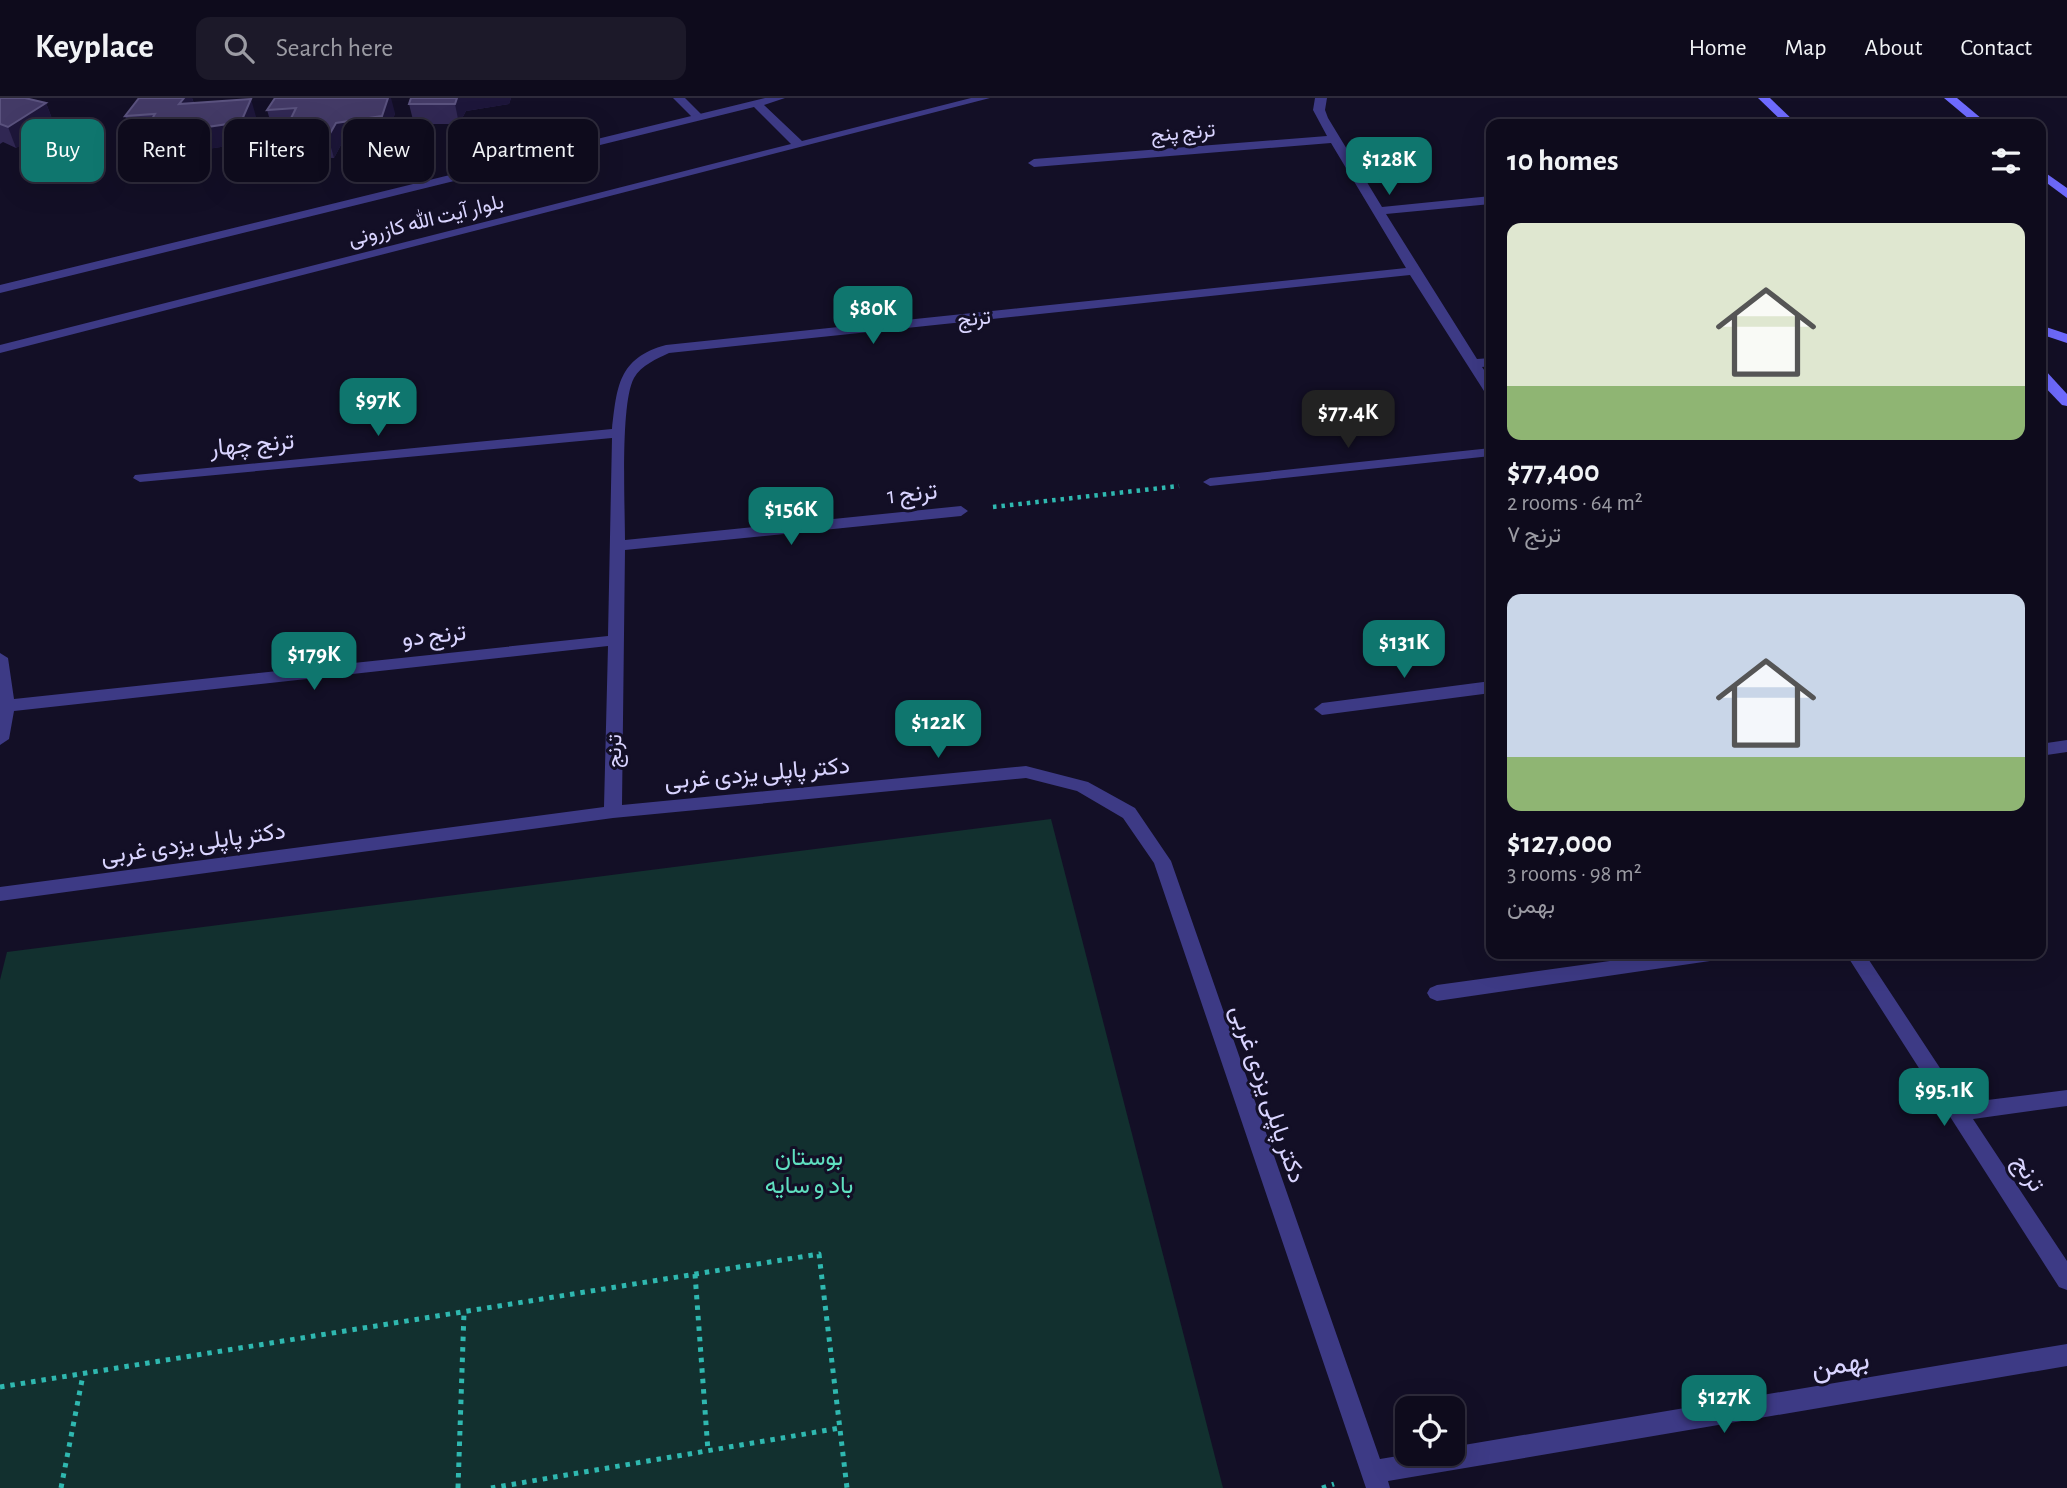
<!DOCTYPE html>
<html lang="en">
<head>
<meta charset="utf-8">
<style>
	body { margin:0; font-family:"Alegreya Sans",Vazirmatn,sans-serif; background:#1c1929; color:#f1f3f6; height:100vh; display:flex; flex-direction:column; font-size:26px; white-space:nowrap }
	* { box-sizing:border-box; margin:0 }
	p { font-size:23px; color:#9b9ba3 }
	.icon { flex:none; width:38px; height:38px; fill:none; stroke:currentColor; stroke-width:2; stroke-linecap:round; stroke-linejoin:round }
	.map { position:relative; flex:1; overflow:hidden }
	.panel { position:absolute; left:1486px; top:21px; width:560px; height:840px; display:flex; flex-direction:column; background:#0e0b1c; border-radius:14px; box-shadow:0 7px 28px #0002,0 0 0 2px #2e2b3b }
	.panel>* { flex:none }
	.hud { position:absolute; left:21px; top:21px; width:665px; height:63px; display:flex; gap:14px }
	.controls { position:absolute; left:1395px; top:1298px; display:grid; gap:14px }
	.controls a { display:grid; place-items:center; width:70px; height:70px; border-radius:14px; background:#0e0b1c; box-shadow:0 7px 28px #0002,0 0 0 2px #2e2b3b; font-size:35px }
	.price { position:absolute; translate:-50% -60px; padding:0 16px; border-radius:14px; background:#0f766e; color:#fff; font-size:23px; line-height:46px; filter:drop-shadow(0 2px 4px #0008) }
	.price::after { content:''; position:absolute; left:50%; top:42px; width:21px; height:16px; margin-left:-10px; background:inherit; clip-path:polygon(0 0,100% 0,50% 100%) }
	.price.active { background:#222; color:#fff }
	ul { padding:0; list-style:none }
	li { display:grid; align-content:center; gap:14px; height:371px; padding:0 21px }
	li span { display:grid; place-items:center; height:217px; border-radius:14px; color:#555 }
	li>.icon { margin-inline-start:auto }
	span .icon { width:126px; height:126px; fill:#fffc; stroke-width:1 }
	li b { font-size:30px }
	h2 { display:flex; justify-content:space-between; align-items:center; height:84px; padding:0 21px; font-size:30px }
	.tag { padding:0 24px; border-radius:14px; background:#0e0b1c; box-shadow:0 7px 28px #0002,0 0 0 2px #2e2b3b; font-size:24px; line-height:63px }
	.tag.active { background:#0f766e; color:#fff }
	header { display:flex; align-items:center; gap:42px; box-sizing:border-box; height:98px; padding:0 35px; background:#0e0b1c; border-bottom:2px solid #2e2b3b }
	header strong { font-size:33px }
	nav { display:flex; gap:38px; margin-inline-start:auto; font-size:24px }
	.search { width:490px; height:63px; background:#1c1929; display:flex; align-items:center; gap:18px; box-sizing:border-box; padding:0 24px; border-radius:14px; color:#9b9ba3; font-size:26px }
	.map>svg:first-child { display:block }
	.green { fill:#12302f }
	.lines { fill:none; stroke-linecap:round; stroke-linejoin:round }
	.path-far1 { stroke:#2fb8b0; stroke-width:4.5; stroke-dasharray:3.5 5; stroke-linecap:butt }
	.path { stroke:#2fb8b0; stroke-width:5; stroke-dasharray:4.5 6; stroke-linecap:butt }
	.minor { fill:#3d3a85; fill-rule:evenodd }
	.tertiary { fill:#3d3a85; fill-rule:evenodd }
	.secondary { fill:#6f6bff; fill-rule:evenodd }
	.wall { fill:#312854 }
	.shaded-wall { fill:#1d163a }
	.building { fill:#433a66; stroke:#5a527e; stroke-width:2 }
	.labels { text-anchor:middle; stroke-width:6; stroke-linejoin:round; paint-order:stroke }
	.far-street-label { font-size:21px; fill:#d9d4ff; stroke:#130f26 }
	.street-label { font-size:24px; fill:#d9d4ff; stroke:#130f26 }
	.park-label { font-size:24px; fill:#5fe0c0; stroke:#130f26 }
	.near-street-label { font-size:28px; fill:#d9d4ff; stroke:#130f26 }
</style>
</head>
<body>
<header>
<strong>Keyplace</strong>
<div class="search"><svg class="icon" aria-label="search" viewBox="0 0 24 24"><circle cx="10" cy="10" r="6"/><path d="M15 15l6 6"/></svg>Search here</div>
<nav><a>Home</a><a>Map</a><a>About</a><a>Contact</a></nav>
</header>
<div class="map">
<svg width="2067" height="1390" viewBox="0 0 2067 1390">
	<rect width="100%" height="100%" fill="#130f26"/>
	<path class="green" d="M1051,721L1223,1390H0V882L7,854Z"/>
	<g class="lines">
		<path class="path-far1" d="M993,409L1179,388"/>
		<g class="path">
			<path d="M695,1176L708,1353"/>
			<path d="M0,1289L819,1156L847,1390"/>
			<path d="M61,1390L83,1277"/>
			<path d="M458,1390L464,1214"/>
			<path d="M491,1390L840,1330"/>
			<path d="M1322,1390L1334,1386"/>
		</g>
		<g class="minor">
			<path d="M673,0H685L704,19L694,21Z"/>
			<path d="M1315,0H1327L1325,12L1328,20L1382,109L1491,98V106L1386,116L1477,261L1491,260V268L1482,269L1491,282V297L1484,293L1410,177L669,255C657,261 641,267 634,280C620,305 625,408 625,442L961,408L968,413L961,418L625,452L622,707L1026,668L1088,684L1135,710L1171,763L1380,1361L1410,1356H1452V1349L2067,1246V1268L1388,1383L1390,1390H1366L1154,765L1123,720L1077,693L1026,680L613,720L0,803V789L604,709L608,548L14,613L9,641L0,647V555L8,560L14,601L608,538L612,340L140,384L133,380L135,377L612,331C617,289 618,260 666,247L1406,170L1331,45L1034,69L1028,65L1034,61L1327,38L1313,12Z"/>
			<path d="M1491,350V358L1210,388L1203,384L1210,380Z"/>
			<path d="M1491,583V595L1322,617L1314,611L1322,605Z"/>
			<path d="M2067,642V654L2040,658V646Z"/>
			<path d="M1660,856H1719L1717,861L1710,863L1437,903L1430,900L1427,895L1430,890L1437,887Z"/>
			<path d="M1846,856H1865L1963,1005L2067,992V1008L1973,1021L2067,1163V1192L2059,1189Z"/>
		</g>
		<path class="tertiary" d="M765,0H785L764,7L802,43L971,0H990L0,255V247L791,46L754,9L0,195V187Z"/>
		<g class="secondary">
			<path d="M1758,0H1770L1797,26H1785Z"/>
			<path d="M1944,0H1957L1988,26H1975Z"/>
			<path d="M2040,71L2067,90V100L2040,80Z"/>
			<path d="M2040,227L2067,236V245L2040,236Z"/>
			<path d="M2040,271L2045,272L2067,296V308L2062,307L2040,284Z"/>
		</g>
	</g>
	<g class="wall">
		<path d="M0,0L46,5L54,26L16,50L3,44L0,46Z"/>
		<path d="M139,0H192L194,5L257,22L247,45L201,52L191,66H145L137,45L141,38L133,39L125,18Z"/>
		<path d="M275,0L395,15L388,38L342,45L334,60L288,59L282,39L285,31L273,32L267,12Z"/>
		<path d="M411,0H511L509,6L466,13L459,26H414L409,6Z"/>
	</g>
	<g class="shaded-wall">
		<path d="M184,0H192L196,13L179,6Z"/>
		<path d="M388,0H391L395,15L388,38L342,45L334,60L328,39L336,25Z"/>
		<path d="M457,0H511L509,6L466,13L459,26L455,6Z"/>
		<path d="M251,1L257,22L247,45L201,52L191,66L184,46L194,31Z"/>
		<path d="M46,5L54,26L16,50L8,29Z"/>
	</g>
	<g class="building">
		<path d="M0,0H25L46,5L8,29L0,26Z"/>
		<path d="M139,0H184L179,6L251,1L241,24L194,31L184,46L137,45L155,16L125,18Z"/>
		<path d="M275,0H388L382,18L336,25L328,39H282L296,10L267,12Z"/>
		<path d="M411,0H457L455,6H409Z"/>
	</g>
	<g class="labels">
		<g class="far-street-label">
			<text transform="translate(1183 34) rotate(-5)" y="7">ترنج پنج</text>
			<text transform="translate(426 122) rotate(-14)" y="7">بلوار آیت الله کازرونی</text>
			<text transform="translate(974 220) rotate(-6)" y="7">ترنج</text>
			<text transform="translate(614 653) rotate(-89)" y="7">ترنج</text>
		</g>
		<g class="street-label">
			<text transform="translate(252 346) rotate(-5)" y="8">ترنج چهار</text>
			<text transform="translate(912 395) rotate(-6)" y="8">ترنج 1</text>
			<text transform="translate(434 537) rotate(-6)" y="8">ترنج دو</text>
			<text transform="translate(757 675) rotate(-5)" y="8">دکتر پاپلی یزدی غربی</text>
			<text transform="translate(193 745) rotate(-8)" y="8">دکتر پاپلی یزدی غربی</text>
			<text transform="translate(1268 996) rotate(71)" y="8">دکتر پاپلی یزدی غربی</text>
			<text transform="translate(2029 1075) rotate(57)" y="8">ترنج</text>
		</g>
		<g class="park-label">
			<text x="809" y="1067">بوستان<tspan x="809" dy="28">باد و سایه</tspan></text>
		</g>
		<g class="near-street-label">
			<text transform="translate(1840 1265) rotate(-10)" y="10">بهمن</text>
		</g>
	</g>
</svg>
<div class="controls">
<a><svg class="icon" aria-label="locate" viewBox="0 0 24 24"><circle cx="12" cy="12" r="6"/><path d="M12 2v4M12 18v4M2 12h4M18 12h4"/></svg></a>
</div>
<b class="price" style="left:1389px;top:99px">$128K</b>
<b class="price" style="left:873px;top:248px">$80K</b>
<b class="price" style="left:378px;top:340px">$97K</b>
<b class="price active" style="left:1348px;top:352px">$77.4K</b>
<b class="price" style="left:791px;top:449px">$156K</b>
<b class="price" style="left:1404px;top:582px">$131K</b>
<b class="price" style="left:314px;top:594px">$179K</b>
<b class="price" style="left:938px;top:662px">$122K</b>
<b class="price" style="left:1944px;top:1030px">$95.1K</b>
<b class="price" style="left:1724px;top:1337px">$127K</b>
<div class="hud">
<a class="tag active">Buy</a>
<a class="tag">Rent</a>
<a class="tag">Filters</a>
<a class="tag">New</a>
<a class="tag">Apartment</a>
</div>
<section class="panel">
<h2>10 homes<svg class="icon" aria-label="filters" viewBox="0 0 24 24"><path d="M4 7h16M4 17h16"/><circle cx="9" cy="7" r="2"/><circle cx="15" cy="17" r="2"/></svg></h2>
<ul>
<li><span style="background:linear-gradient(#dfe7d0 75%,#8fb573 0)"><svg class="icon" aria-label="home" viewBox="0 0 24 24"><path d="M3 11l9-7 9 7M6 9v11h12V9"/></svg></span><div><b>$77,400</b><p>2 rooms · 64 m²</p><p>ترنج ۷</p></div></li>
<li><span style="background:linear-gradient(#c9d6e8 75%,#8fb573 0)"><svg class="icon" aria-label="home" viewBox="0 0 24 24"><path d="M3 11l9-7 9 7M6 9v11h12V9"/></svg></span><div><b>$127,000</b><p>3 rooms · 98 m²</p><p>بهمن</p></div></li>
</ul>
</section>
</div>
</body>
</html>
